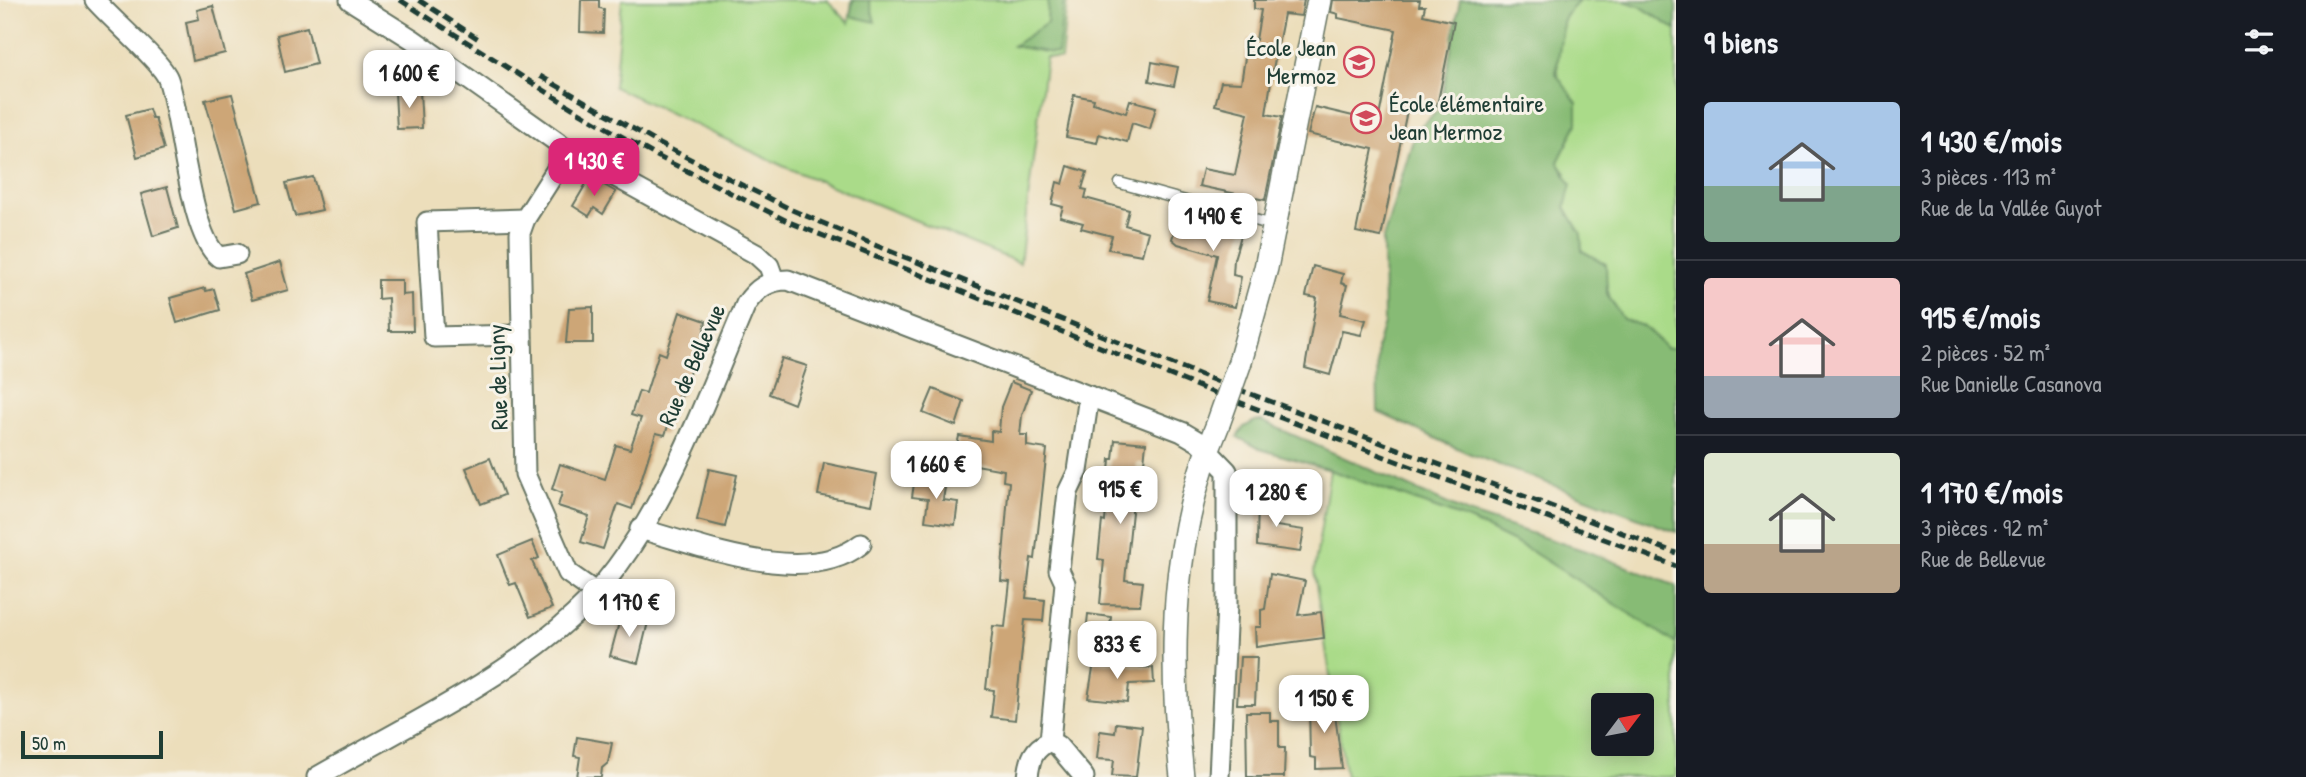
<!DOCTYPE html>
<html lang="fr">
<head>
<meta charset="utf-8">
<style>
	body { margin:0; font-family:"Patrick Hand",sans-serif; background:#20242c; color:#f1f3f6; height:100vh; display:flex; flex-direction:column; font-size:26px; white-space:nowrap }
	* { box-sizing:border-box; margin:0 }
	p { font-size:23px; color:#9ea1a6 }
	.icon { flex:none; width:38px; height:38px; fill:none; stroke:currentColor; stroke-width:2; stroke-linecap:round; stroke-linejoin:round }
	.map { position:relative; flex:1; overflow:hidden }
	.drawer { display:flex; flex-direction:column; background:#171b24; width:630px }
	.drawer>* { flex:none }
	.needle { width:46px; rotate:58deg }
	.fabs { position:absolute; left:1591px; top:693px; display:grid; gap:14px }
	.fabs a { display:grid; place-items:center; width:63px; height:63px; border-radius:7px; background:#171b24; box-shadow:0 4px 18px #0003; font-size:35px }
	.scale { position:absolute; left:21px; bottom:18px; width:142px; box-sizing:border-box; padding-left:7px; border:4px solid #1f3d34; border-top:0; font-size:19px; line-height:24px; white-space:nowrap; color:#1f3d34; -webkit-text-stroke:5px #f7f3e8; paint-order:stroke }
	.price { position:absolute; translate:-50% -60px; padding:0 16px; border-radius:14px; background:#fff; color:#222; font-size:23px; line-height:46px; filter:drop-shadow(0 2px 4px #0008) }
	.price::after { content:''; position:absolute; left:50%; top:42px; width:21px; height:16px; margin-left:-10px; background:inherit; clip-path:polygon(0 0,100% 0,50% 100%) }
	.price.current { background:#db2777; color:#fff }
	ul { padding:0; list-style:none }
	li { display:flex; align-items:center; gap:21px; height:175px; padding:0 28px }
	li+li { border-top:2px solid #363941 }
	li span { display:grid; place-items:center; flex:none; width:196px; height:140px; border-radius:7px; color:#555 }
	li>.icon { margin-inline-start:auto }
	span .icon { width:84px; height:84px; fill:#fffc; stroke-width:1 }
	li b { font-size:30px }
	h2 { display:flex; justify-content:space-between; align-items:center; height:84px; padding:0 28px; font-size:30px }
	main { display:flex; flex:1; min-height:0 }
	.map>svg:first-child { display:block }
	.green { fill:#aadb89; stroke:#648c5e; stroke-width:2; fill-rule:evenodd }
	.forest { fill:#87bb75; stroke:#537c54; stroke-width:2 }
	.building { fill:#cda677 }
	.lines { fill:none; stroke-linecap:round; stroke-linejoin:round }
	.service-casing { stroke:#677563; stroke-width:13 }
	.minor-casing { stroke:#677563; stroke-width:23 }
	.tertiary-casing { stroke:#677563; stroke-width:26 }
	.service { stroke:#fff; stroke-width:10 }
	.minor { stroke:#fff; stroke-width:19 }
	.tertiary { stroke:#fff; stroke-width:23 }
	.rail { stroke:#1f3d34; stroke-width:5; stroke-dasharray:10 5; stroke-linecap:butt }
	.tertiary-bridge-casing { stroke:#677563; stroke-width:26; stroke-linecap:butt }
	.tertiary-bridge { stroke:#fff; stroke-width:23 }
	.labels { text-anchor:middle; stroke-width:6; stroke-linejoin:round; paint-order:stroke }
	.poi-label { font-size:24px; fill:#1f3d34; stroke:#f7f3e8; text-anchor:end }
	.street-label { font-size:24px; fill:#1f3d34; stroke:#f7f3e8 }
</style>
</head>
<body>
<main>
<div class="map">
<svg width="1676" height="777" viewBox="0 0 1676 777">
	<rect width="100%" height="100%" fill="#f7f3e8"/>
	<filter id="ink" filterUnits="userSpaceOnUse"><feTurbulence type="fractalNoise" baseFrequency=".0143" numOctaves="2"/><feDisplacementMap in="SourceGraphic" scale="14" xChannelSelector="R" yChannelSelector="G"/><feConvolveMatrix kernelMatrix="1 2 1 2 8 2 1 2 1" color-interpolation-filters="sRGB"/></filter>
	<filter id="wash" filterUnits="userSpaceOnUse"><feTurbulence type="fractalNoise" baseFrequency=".00686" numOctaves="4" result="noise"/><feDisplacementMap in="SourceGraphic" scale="28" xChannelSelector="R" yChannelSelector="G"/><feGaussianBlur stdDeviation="1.57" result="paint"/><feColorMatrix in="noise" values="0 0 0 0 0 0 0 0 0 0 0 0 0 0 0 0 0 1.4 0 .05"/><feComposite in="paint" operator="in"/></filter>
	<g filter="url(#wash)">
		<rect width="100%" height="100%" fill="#ecdebb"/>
		<g class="green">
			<path d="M622,0H827L849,23L852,0H1067L1061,59L1046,57L1020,263L785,167L614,87Z"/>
			<path d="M1580,0H1622L1640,6L1676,30V348L1667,350C1660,342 1652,330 1643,326C1637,323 1627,323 1622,318C1598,296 1618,266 1582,251L1580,234L1565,207L1566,173L1557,162L1569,141C1562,102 1542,27 1580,0Z"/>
			<path d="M1330,470L1469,520L1528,549L1676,643V777H1346L1314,572ZM1603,705H1642V744H1603Z"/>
		</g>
		<g class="forest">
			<path d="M853,0H869L875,22L850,16Z"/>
			<path d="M1048,0H1064L1058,54L1013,46L1047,23Z"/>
			<path d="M1460,0H1580L1564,17L1556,74L1577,103V124L1558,162L1571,185L1565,207L1581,234L1582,251L1606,264L1607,294L1623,319L1645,327L1667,349L1676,348V532L1468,453L1378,412L1377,347L1384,323L1383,239L1416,130L1440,109Z"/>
			<path d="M1622,0H1676V30L1640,6Z"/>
			<path d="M1255,421H1262L1468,513L1589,552L1676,586V643L1528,549L1469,520L1330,470L1260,449L1237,437L1244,427Z"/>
		</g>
		<g id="blocks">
			<g class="building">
				<path d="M581,0H599V8L604,9L603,33L580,32Z"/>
				<path d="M1254,0H1304L1301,16L1284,14L1273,69L1266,114L1282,117L1265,200L1199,186L1203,169L1235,175L1248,113L1215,105L1221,82L1241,83L1248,39L1256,40L1261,10L1254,9Z"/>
				<path d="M1333,0H1420L1419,6H1425L1423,15L1454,22L1437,106L1409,101L1381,237L1356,232L1373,149L1308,134L1315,107L1378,122L1396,30L1338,18V14L1331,12Z"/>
				<path d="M213,6L225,53L193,61L186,22L199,19L197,10Z"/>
				<path d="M307,27L316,64L285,72L277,35Z"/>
				<path d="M1152,62L1178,67L1174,86L1149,81Z"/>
				<path d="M420,91L422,128L397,129L395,92Z"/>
				<path d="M232,94L261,202L236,209L205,100Z"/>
				<path d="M1074,95L1094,99L1093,103L1126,113L1130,100L1156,107L1150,129L1132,123L1127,142L1099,134L1097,143L1066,137Z"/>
				<path d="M149,109L152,118H155L164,149L137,157L126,115Z"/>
				<path d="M1068,166L1087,172L1082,189L1087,190L1085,198L1129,210L1125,225L1148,232L1142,255L1108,249L1112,236L1081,228L1083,223L1060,217L1063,207L1052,204L1057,182L1063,184Z"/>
				<path d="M313,177L322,210L295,216L286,183Z"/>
				<path d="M590,177L616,192L603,214L594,208L589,216L573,206Z"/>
				<path d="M167,187L178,228L153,236L141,194Z"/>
				<path d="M1186,213L1243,229L1234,259L1233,275L1241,277L1235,307L1207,301L1217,255L1178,244L1172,239L1179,214Z"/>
				<path d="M280,262L288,290L252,300L244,274Z"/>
				<path d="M1313,266L1343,274L1341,283L1347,285L1340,314L1366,320L1361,335L1342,331L1330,375L1305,368L1317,298L1306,296Z"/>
				<path d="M378,280H402V295L412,294L413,331H389L388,298L378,299Z"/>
				<path d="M205,288L206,291L214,289L220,310L177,323L170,298Z"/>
				<path d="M593,307V343H566L569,308Z"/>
				<path d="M680,312L706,321L699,356L695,355L682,396L678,395L665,435L656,433L632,509L618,504L603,549L581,542L589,516L558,506L562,493L552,489L560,464L605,479L616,445L630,449L641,418L631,415L639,391L646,393L659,352L666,355Z"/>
				<path d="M782,358L807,366L794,404L769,394Z"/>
				<path d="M1011,382L1031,390L1022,415L1020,435H1027V446L1047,449L1035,559L1031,558L1026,598L1045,600L1043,621L1025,620L1015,720L991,717L994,690L986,689L993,626L1005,627L1010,582L1001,581L1009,482L1003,481L1004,470L954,461L959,436L991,441V431L999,432L1001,407Z"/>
				<path d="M933,389L964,401L956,426L923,413Z"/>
				<path d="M1115,440L1146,443L1144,463H1137L1125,580L1143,582L1140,605L1100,604L1104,560L1098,559L1102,521L1105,522L1110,459H1113Z"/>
				<path d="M490,458L504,495L481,504L466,468Z"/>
				<path d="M824,463L877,474L871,505L818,495Z"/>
				<path d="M709,469L737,475L725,527L697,520Z"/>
				<path d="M915,477L946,481L943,500L958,502L955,525L925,521L928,499L912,497Z"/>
				<path d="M1258,498L1281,501L1276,526L1304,530L1300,552L1257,546Z"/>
				<path d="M532,541L539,558L532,561L552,608L530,617L516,583L510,585L498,555Z"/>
				<path d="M1270,574L1305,581L1298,615L1321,612L1324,638L1256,647L1255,627H1261V610L1265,609Z"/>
				<path d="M1088,614L1111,617L1107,655L1084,652Z"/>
				<path d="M621,615L648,622L638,663L610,656Z"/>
				<path d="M1240,657H1257L1255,704H1237Z"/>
				<path d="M1094,662L1153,668L1154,683L1129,684L1127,702L1088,698Z"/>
				<path d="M1333,699L1342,768L1316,769V758L1310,757L1309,701Z"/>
				<path d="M1246,712H1270V721H1279V748H1285L1284,777H1247Z"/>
				<path d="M1116,723L1142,726L1136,777L1112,776L1114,760L1097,759L1100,731L1115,733Z"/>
				<path d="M577,737L612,743L608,763L602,768L601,777H577L580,757L574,756Z"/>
			</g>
		</g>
	</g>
	<g filter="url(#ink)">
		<use href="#blocks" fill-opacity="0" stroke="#677563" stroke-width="2"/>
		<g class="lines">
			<g class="service-casing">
				<path id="service" d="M1120,183L1273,225"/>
			</g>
			<g class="minor-casing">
				<g id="minor">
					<path d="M95,0C110,18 162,62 168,79C182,118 189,235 219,257L237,254"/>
					<path d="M350,0L412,39L574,154L756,254L769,266L774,280"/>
					<path d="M569,150L525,219L520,233L525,474L568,573L595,592"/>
					<path d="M521,335L434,337L427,222L525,219"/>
					<path d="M640,529C703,546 806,588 861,544"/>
					<path d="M1050,741L1058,746L1084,777"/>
					<path d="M317,777C402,728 502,681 574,615C657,539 702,406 746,304C757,288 769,280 788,280L1182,432L1199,442L1227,471V605L1219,777"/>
					<path d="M1028,777C1030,759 1033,749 1050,741L1065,583L1059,570L1068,492L1078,471L1089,396"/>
				</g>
			</g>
			<g class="tertiary-casing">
				<g id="tertiary">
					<path d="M1240,362L1266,268L1319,0"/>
					<path d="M1182,777C1169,656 1170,538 1218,424"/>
				</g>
			</g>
			<use href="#service" class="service"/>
			<use href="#minor" class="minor"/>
			<use href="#tertiary" class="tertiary"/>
			<g class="rail">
				<path d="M400,0L577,111L653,154L789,222L1212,392L1676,566"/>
				<path d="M419,0L480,40"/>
				<path d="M540,76L660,144L792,210L877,246L1216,381L1676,553"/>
			</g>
			<g class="tertiary-bridge-casing">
				<path id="tertiary-bridge" d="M1218,424L1240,362"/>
			</g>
			<use href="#tertiary-bridge" class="tertiary-bridge"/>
		</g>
	</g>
	<defs>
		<g id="school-ring" transform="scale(1.575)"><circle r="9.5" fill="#f7f3e8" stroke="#d1495b" stroke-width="1.5"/><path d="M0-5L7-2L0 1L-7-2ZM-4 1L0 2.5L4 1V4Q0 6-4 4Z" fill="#d1495b"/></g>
	</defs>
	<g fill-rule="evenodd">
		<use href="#school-ring" x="1359" y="62"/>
		<use href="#school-ring" x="1366" y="118"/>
	</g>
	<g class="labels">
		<g class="poi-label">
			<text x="1336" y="56">École Jean<tspan x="1336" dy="28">Mermoz</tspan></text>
			<text x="1389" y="112" text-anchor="start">École élémentaire<tspan x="1389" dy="28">Jean Mermoz</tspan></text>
		</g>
		<g class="street-label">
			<text transform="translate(692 365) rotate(-66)" y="8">Rue de Bellevue</text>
			<text transform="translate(498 377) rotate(-92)" y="8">Rue de Ligny</text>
		</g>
	</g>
</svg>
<div class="fabs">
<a><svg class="needle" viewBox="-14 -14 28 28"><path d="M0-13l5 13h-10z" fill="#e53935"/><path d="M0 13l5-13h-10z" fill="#9ea1a6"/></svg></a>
</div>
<div class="scale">50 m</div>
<b class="price" style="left:409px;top:110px">1 600 €</b>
<b class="price current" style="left:594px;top:198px">1 430 €</b>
<b class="price" style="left:1213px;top:253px">1 490 €</b>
<b class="price" style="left:936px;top:501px">1 660 €</b>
<b class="price" style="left:1120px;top:526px">915 €</b>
<b class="price" style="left:1276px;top:529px">1 280 €</b>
<b class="price" style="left:629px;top:639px">1 170 €</b>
<b class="price" style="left:1117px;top:681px">833 €</b>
<b class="price" style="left:1324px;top:735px">1 150 €</b>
</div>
<section class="drawer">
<h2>9 biens<svg class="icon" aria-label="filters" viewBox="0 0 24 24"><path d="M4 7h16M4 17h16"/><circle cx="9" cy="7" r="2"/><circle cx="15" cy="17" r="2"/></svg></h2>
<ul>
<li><span style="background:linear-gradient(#a9c7e8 60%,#7fa58c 0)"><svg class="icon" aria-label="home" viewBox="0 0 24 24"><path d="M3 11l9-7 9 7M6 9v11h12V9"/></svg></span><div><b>1 430 €/mois</b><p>3 pièces · 113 m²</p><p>Rue de la Vallée Guyot</p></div></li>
<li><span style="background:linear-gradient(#f6c9c9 70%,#9aa5b1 0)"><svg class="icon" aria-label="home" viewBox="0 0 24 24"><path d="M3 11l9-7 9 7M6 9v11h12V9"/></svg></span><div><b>915 €/mois</b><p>2 pièces · 52 m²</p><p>Rue Danielle Casanova</p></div></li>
<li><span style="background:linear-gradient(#dfe7d0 65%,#b9a48a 0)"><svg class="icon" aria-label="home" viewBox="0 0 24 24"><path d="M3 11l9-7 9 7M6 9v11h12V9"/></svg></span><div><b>1 170 €/mois</b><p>3 pièces · 92 m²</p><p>Rue de Bellevue</p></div></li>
</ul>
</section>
</main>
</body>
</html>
